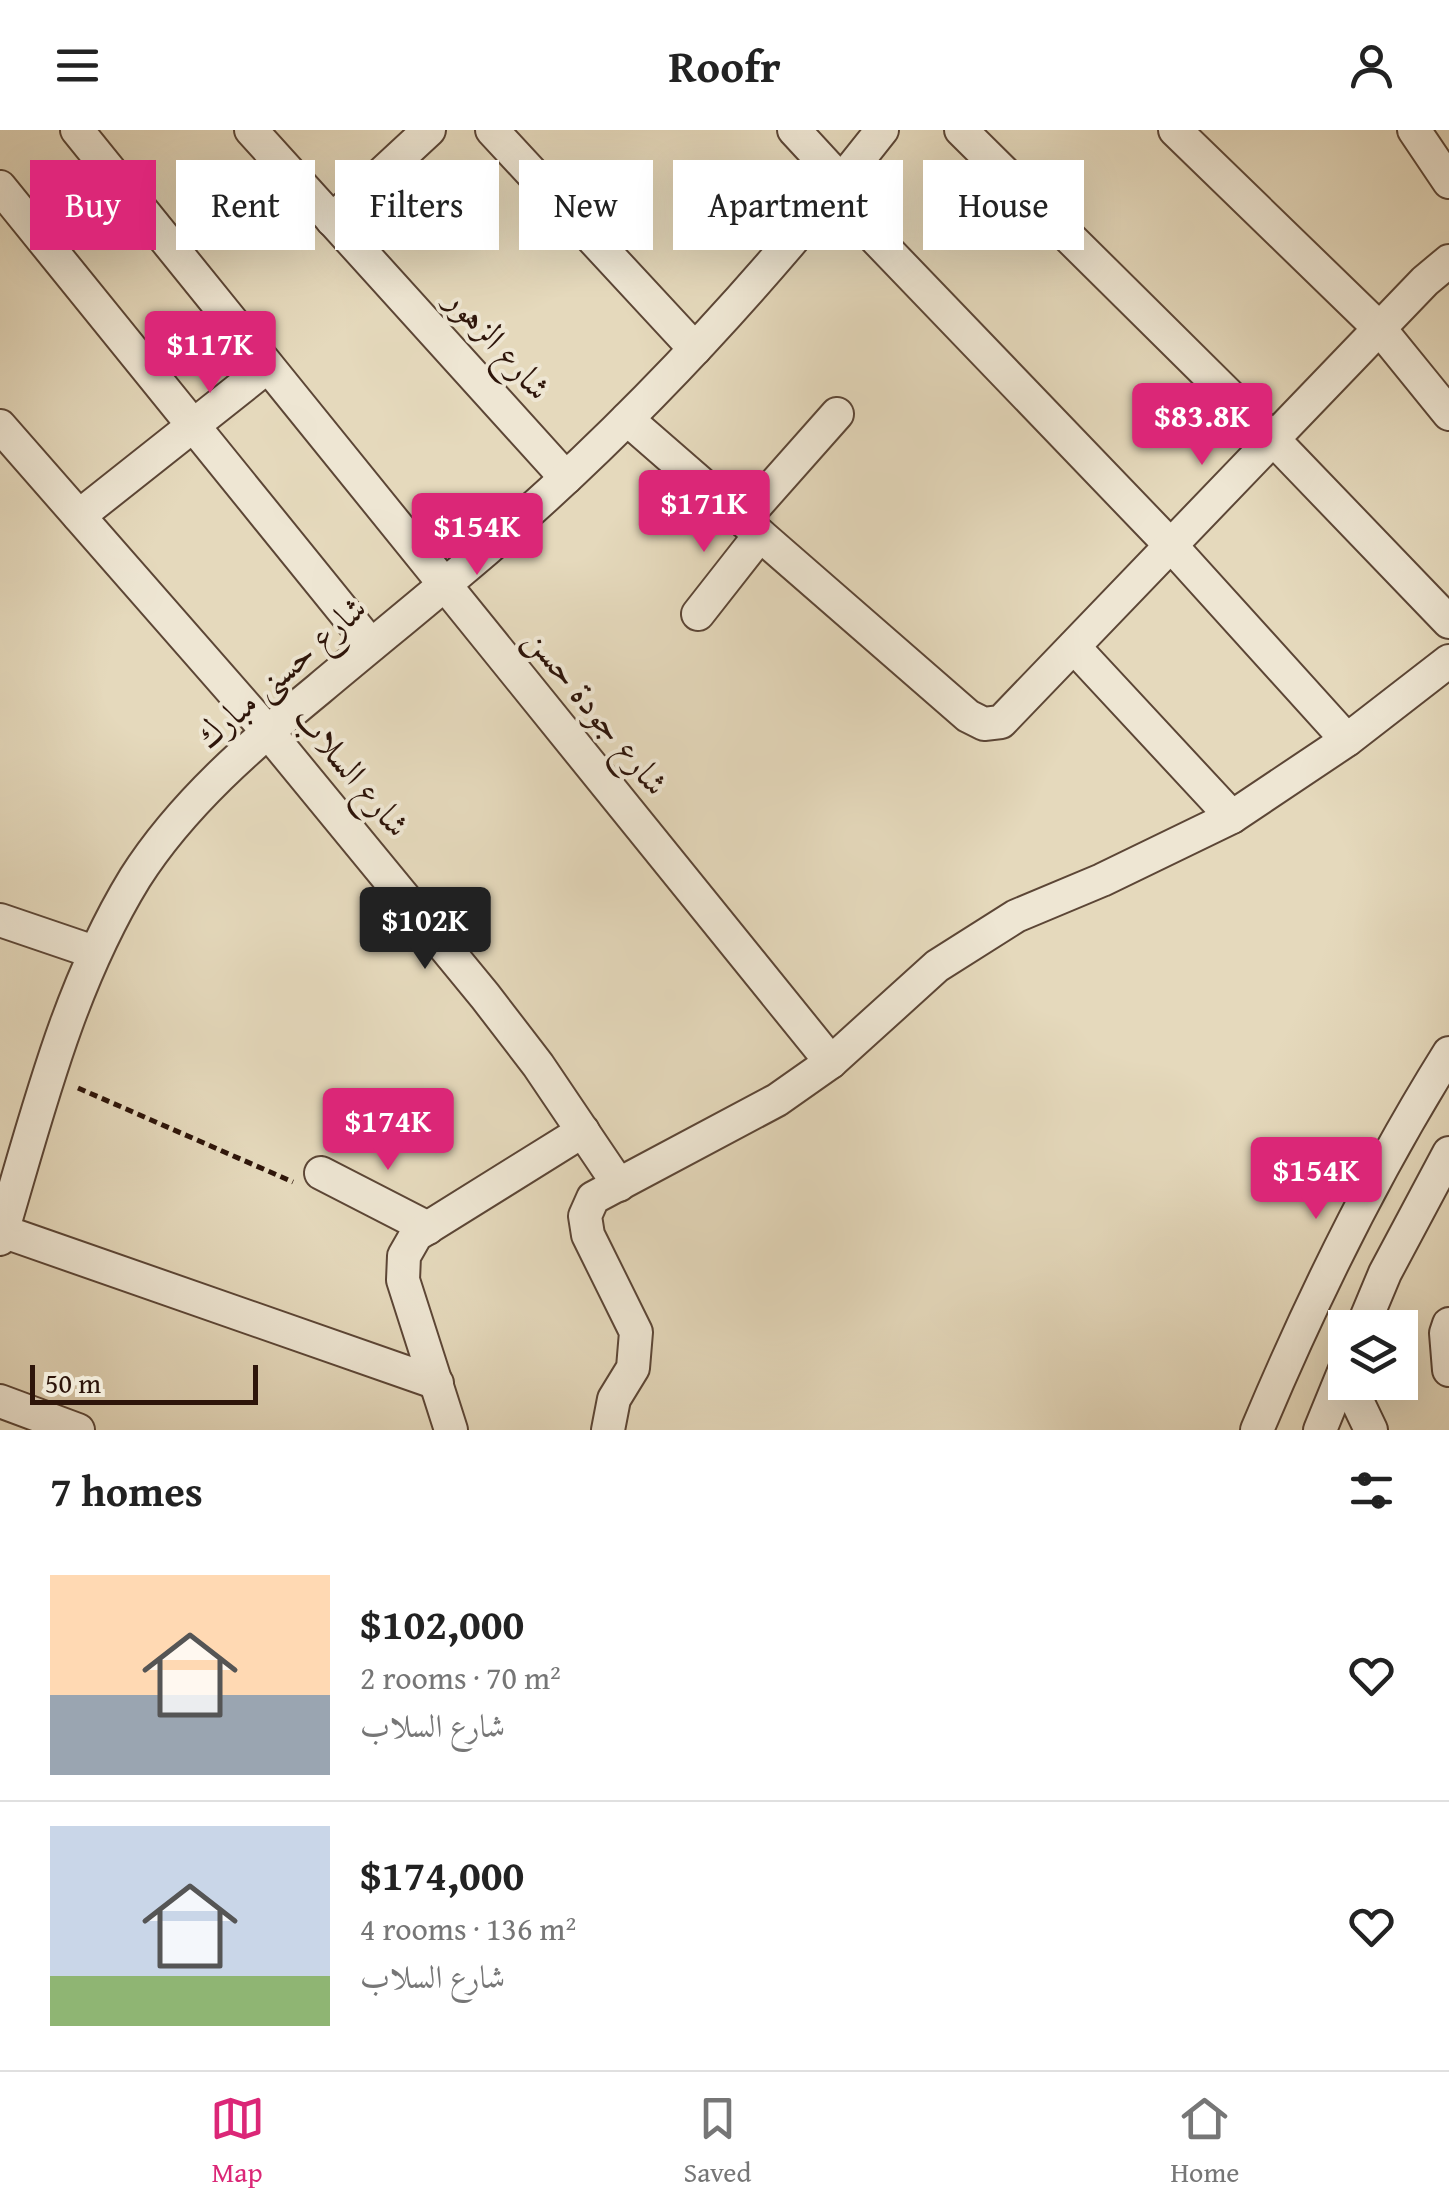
<!DOCTYPE html>
<html lang="en">
<head>
<meta charset="utf-8">
<style>
	body { margin:0; font-family:"Gentium Book Plus",Amiri,serif; background:#f6f6f6; color:#222; height:100vh; display:flex; flex-direction:column; font-size:38px; white-space:nowrap }
	* { box-sizing:border-box; margin:0 }
	p { font-size:32px; color:#767676 }
	.icon { flex:none; width:55px; height:55px; fill:none; stroke:currentColor; stroke-width:2; stroke-linecap:round; stroke-linejoin:round }
	.map { position:relative; height:1300px; overflow:hidden }
	.drawer { display:flex; flex-direction:column; background:#fff; flex:1 }
	.drawer>* { flex:none }
	.hud { position:absolute; left:30px; top:30px; width:1390px; height:90px; display:flex; gap:20px }
	.tools { position:absolute; left:1328px; top:1180px; display:grid; gap:20px }
	.tools a { display:grid; place-items:center; width:90px; height:90px; border-radius:0px; background:#fff; box-shadow:0 10px 40px #0002; font-size:50px }
	.scale { position:absolute; left:30px; bottom:25px; width:228px; box-sizing:border-box; padding-left:10px; border:5px solid #2e150a; border-top:0; font-size:28px; line-height:35px; white-space:nowrap; color:#2e150a; -webkit-text-stroke:8px #eee6d3; paint-order:stroke }
	.price { position:absolute; translate:-50% -85px; padding:0 22px; border-radius:10px; background:#db2777; color:#fff; font-size:32px; line-height:65px; filter:drop-shadow(0 2px 5px #0008) }
	.price::after { content:''; position:absolute; left:50%; top:60px; width:30px; height:22px; margin-left:-15px; background:inherit; clip-path:polygon(0 0,100% 0,50% 100%) }
	.price.active { background:#222; color:#fff }
	ul { padding:0; list-style:none }
	li { display:flex; align-items:center; gap:30px; height:250px; padding:0 50px }
	li+li { border-top:2px solid #e0e0e0 }
	li span { display:grid; place-items:center; flex:none; width:280px; height:200px; border-radius:0px; color:#555 }
	li>.icon { margin-inline-start:auto }
	span .icon { width:120px; height:120px; fill:#fffc; stroke-width:1 }
	li b { font-size:42px }
	h2 { display:flex; justify-content:space-between; align-items:center; height:120px; padding:0 50px; font-size:42px }
	.tag { padding:0 35px; border-radius:0px; background:#fff; box-shadow:0 10px 40px #0002; font-size:35px; line-height:90px }
	.tag.active { background:#db2777; color:#fff }
	header { display:flex; justify-content:space-between; align-items:center; height:130px; padding:0 50px; background:#fff; font-size:45px; font-weight:800 }
	.tabs { display:flex; justify-content:space-around; align-items:center; height:140px; border-top:2px solid #e0e0e0; background:#fff; font-size:28px; color:#767676 }
	.tabs a { display:grid; justify-items:center; gap:5px }
	.tabs .active { color:#db2777 }
	.map>svg:first-child { display:block }
	.lines { fill:none; stroke-linecap:round; stroke-linejoin:round }
	.minor-casing { stroke:#5c4636; stroke-width:36 }
	.path { stroke:#2e150a; stroke-width:5; stroke-dasharray:8 5; stroke-linecap:butt }
	.minor { stroke:#eee6d3; stroke-width:32 }
	.labels { text-anchor:middle; stroke-width:8; stroke-linejoin:round; paint-order:stroke }
	.street-label { font-size:35px; fill:#2e150a; stroke:#eee6d3 }
</style>
</head>
<body>
<header><svg class="icon" aria-label="menu" viewBox="0 0 24 24"><path d="M4 6h16M4 12h16M4 18h16"/></svg>Roofr<svg class="icon" aria-label="person" viewBox="0 0 24 24"><circle cx="12" cy="8" r="4"/><path d="M4 21q1-7 8-7t8 7"/></svg></header>
<div class="map">
<svg width="1449" height="1300" viewBox="0 0 1449 1300">
	<rect width="100%" height="100%" fill="#e5d9bc"/>
	<filter id="stains"><feTurbulence type="fractalNoise" baseFrequency=".002" numOctaves="4"/><feColorMatrix values="0 0 0 0 .2 0 0 0 0 .09 0 0 0 0 .02 0 0 0 .5 -.17"/></filter>
	<radialGradient id="worn" r=".72"><stop offset=".6" stop-color="#630" stop-opacity="0"/><stop offset="1" stop-color="#630" stop-opacity=".3"/></radialGradient>
	<g class="lines">
		<g class="minor-casing">
			<g id="minor">
				<path d="M77,0L831,932"/>
				<path d="M251,0L566,348"/>
				<path d="M492,0L695,219"/>
				<path d="M794,0L842,52"/>
				<path d="M961,0L1273,309L1449,492"/>
				<path d="M1175,0L1380,199L1449,284"/>
				<path d="M1414,0L1449,52"/>
				<path d="M0,57L371,515"/>
				<path d="M832,63L1175,420L1347,610"/>
				<path d="M332,90L429,0"/>
				<path d="M627,289L968,586L984,594L1001,592L1425,151L1449,131"/>
				<path d="M0,296L268,602L485,866L538,935L619,1055"/>
				<path d="M79,386L267,237"/>
				<path d="M743,390L837,284"/>
				<path d="M698,484L760,405"/>
				<path d="M1074,517L1232,687"/>
				<path d="M0,790L94,822"/>
				<path d="M321,1043L428,1098"/>
				<path d="M2,1101L437,1253"/>
				<path d="M0,1109C37,986 67,859 135,748C182,674 252,614 319,559C375,512 432,466 488,418C633,293 764,151 882,0"/>
				<path d="M1449,1194L1446,1203L1449,1240"/>
				<path d="M1362,1198L1385,1143L1449,1023"/>
				<path d="M1348,1252L1371,1300"/>
				<path d="M0,1271L78,1300"/>
				<path d="M451,1300L403,1150L404,1126L416,1105L583,1001"/>
				<path d="M608,1300L614,1269L633,1238L636,1202L588,1105L585,1086L593,1068L777,970L831,932L937,836L1016,786L1102,750L1232,687L1347,610L1449,531"/>
				<path d="M1257,1300C1312,1169 1373,1044 1449,923"/>
				<path d="M1320,1300L1345,1239"/>
			</g>
		</g>
		<path class="path" d="M78,958L293,1052"/>
		<use href="#minor" class="minor"/>
	</g>
	<g class="labels">
		<g class="street-label">
			<text transform="translate(499 214) rotate(48)" y="12">شارع الزهور</text>
			<text transform="translate(281 542) rotate(-41)" y="12">شارع حسنى مبارك</text>
			<text transform="translate(597 581) rotate(51)" y="12">شارع جودة حسن</text>
			<text transform="translate(352 641) rotate(50)" y="12">شارع السلاب</text>
		</g>
	</g>
	<rect width="100%" height="100%" filter="url(#stains)"/>
	<rect width="100%" height="100%" fill="url(#worn)"/>
</svg>
<div class="tools">
<a><svg class="icon" aria-label="layers" viewBox="0 0 24 24"><path d="M12 4l9 5-9 5-9-5zM3 14l9 5 9-5"/></svg></a>
</div>
<div class="scale">50 m</div>
<b class="price" style="left:210px;top:266px">$117K</b>
<b class="price" style="left:1202px;top:338px">$83.8K</b>
<b class="price" style="left:704px;top:425px">$171K</b>
<b class="price" style="left:477px;top:448px">$154K</b>
<b class="price active" style="left:425px;top:842px">$102K</b>
<b class="price" style="left:388px;top:1043px">$174K</b>
<b class="price" style="left:1316px;top:1092px">$154K</b>
<div class="hud">
<a class="tag active">Buy</a>
<a class="tag">Rent</a>
<a class="tag">Filters</a>
<a class="tag">New</a>
<a class="tag">Apartment</a>
<a class="tag">House</a>
</div>
</div>
<section class="drawer">
<h2>7 homes<svg class="icon" aria-label="filters" viewBox="0 0 24 24"><path d="M4 7h16M4 17h16"/><circle cx="9" cy="7" r="2"/><circle cx="15" cy="17" r="2"/></svg></h2>
<ul>
<li><span style="background:linear-gradient(#ffd9b3 60%,#9aa5b1 0)"><svg class="icon" aria-label="home" viewBox="0 0 24 24"><path d="M3 11l9-7 9 7M6 9v11h12V9"/></svg></span><div><b>$102,000</b><p>2 rooms · 70 m²</p><p>شارع السلاب</p></div><svg class="icon" aria-label="heart" viewBox="0 0 24 24"><path d="M12 20l-8-8c-3-5 5-10 8-4 3-6 11-1 8 4z"/></svg></li>
<li><span style="background:linear-gradient(#c9d6e8 75%,#8fb573 0)"><svg class="icon" aria-label="home" viewBox="0 0 24 24"><path d="M3 11l9-7 9 7M6 9v11h12V9"/></svg></span><div><b>$174,000</b><p>4 rooms · 136 m²</p><p>شارع السلاب</p></div><svg class="icon" aria-label="heart" viewBox="0 0 24 24"><path d="M12 20l-8-8c-3-5 5-10 8-4 3-6 11-1 8 4z"/></svg></li>
</ul>
</section>
<nav class="tabs">
<a class="active"><svg class="icon" aria-label="map" viewBox="0 0 24 24"><path d="M3 6l6-2 6 2 6-2v14l-6 2-6-2-6 2zM9 4v14M15 6v14"/></svg>Map</a>
<a><svg class="icon" aria-label="saved" viewBox="0 0 24 24"><path d="M7 4h10v16l-5-4-5 4z"/></svg>Saved</a>
<a><svg class="icon" aria-label="home" viewBox="0 0 24 24"><path d="M3 11l9-7 9 7M6 9v11h12V9"/></svg>Home</a>
</nav>
</body>
</html>
